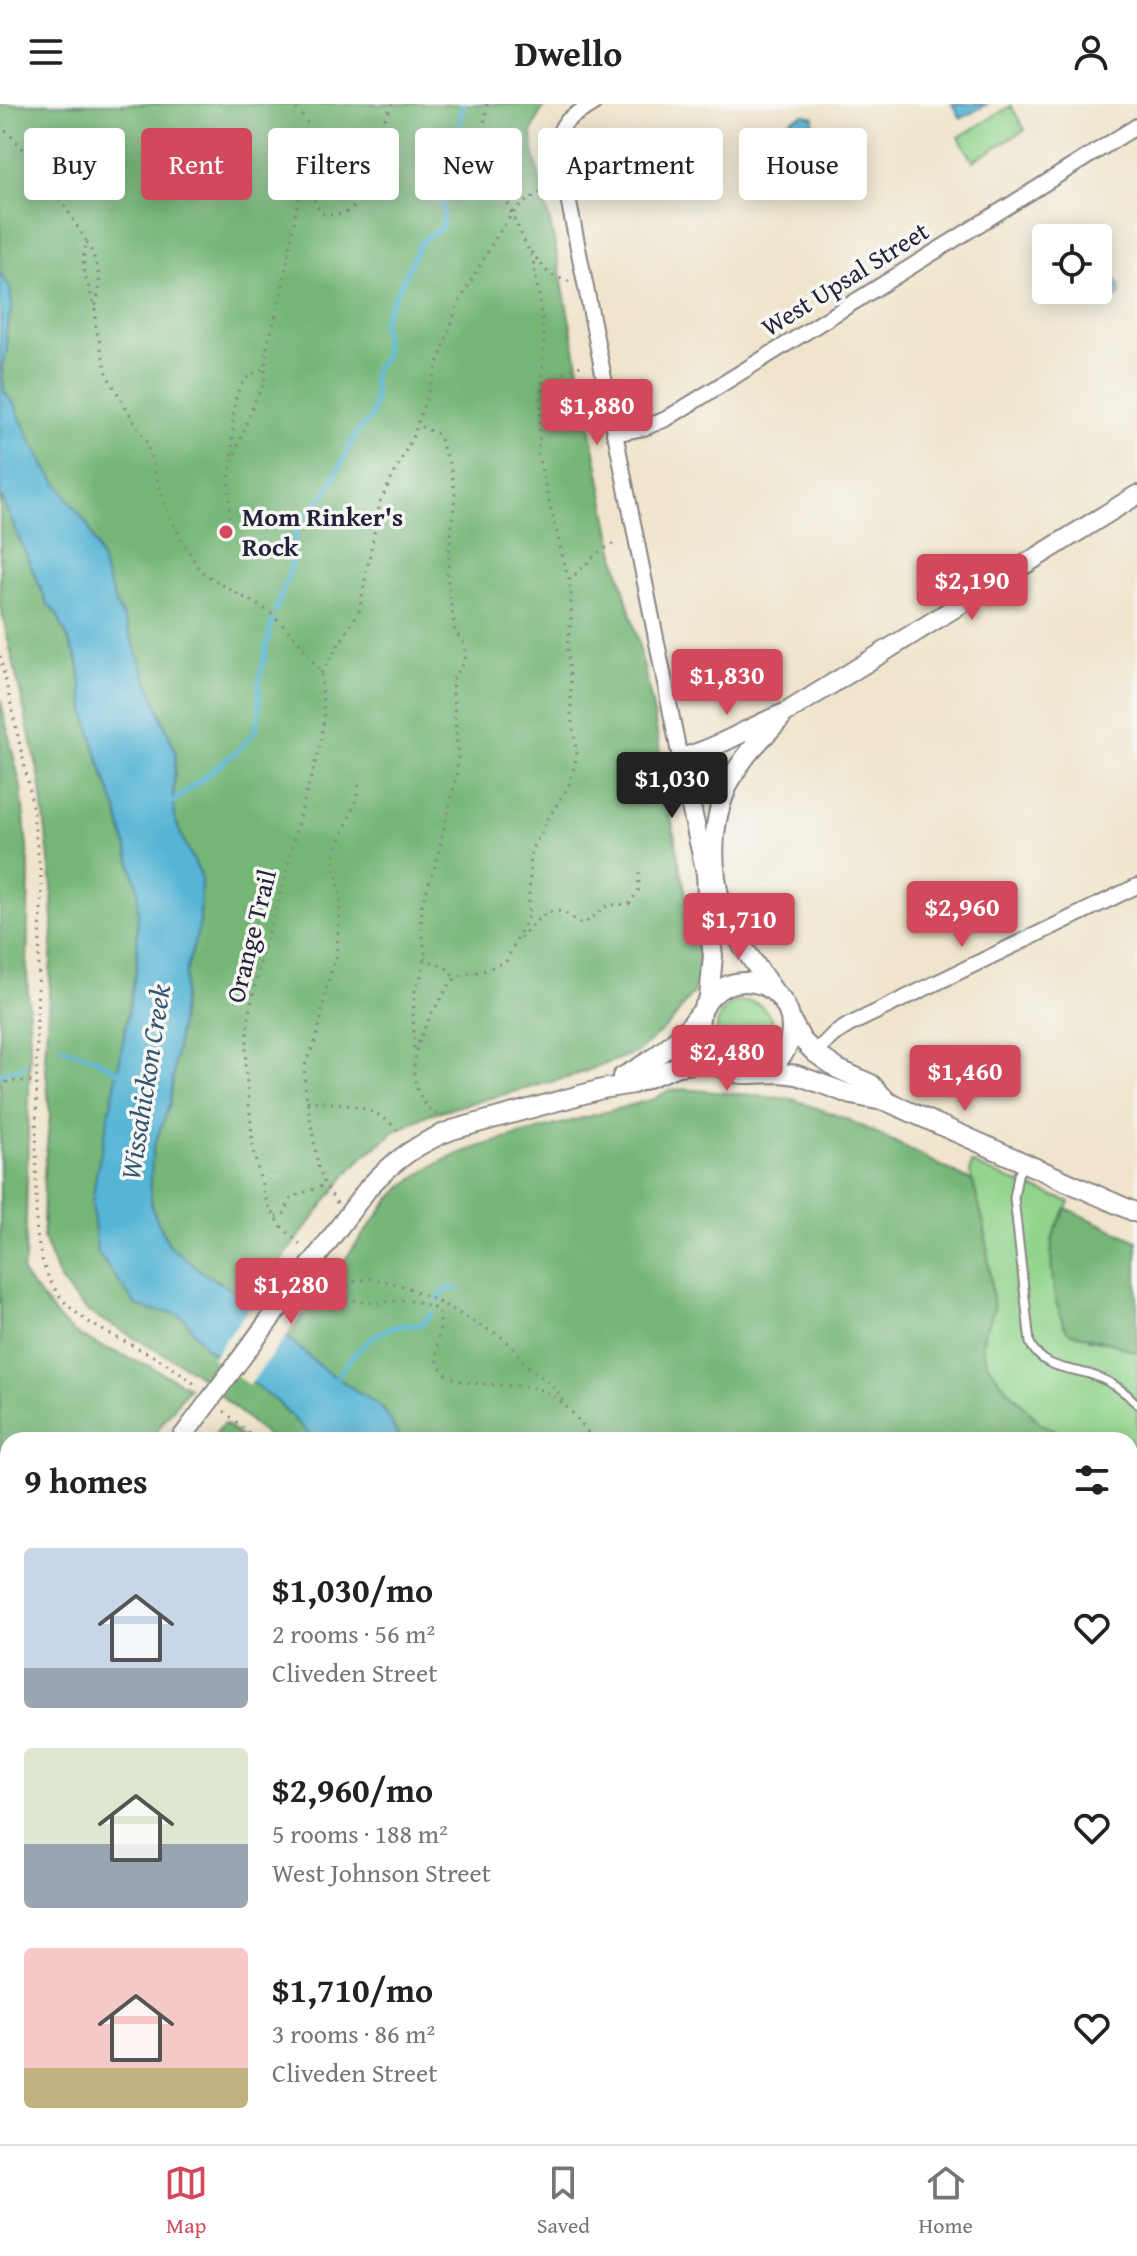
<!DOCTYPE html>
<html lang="en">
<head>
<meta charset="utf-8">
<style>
	body { margin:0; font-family:"Gentium Book Plus",serif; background:#f6f6f6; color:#222; height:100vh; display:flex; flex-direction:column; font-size:30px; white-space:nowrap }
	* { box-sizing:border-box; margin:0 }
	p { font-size:26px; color:#767676 }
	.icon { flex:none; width:44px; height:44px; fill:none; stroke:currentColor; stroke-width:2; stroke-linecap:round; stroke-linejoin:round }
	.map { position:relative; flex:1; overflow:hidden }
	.drawer { position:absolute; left:0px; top:1328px; width:1138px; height:712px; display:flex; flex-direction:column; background:#fff; border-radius:24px 24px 0 0; box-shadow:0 4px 20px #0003 }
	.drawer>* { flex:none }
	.banner { position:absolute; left:24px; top:24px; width:1090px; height:72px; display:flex; gap:16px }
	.tools { position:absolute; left:1032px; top:120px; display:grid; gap:16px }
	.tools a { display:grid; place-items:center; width:80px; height:80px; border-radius:8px; background:#fff; box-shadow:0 4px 20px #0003; font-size:40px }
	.price { position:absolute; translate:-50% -68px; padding:0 18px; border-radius:8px; background:#d1495b; color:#fff; font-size:26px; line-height:52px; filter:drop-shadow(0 2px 4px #0008) }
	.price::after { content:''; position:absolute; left:50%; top:48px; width:24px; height:18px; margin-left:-12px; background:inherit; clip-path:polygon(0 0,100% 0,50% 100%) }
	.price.on { background:#222; color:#fff }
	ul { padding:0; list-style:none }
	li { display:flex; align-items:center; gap:24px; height:200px; padding:0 24px }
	li span { display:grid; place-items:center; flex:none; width:224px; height:160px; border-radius:8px; color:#555 }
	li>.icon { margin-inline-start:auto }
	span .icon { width:96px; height:96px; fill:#fffc; stroke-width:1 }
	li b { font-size:34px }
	h2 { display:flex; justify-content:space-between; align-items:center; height:96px; padding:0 24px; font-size:34px }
	.tag { padding:0 28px; border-radius:8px; background:#fff; box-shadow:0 4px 20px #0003; font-size:28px; line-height:72px }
	.tag.on { background:#d1495b; color:#fff }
	header { display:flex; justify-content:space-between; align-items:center; height:104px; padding:0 24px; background:#fff; font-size:36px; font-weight:700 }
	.menu { display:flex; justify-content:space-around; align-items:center; height:112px; border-top:2px solid #e0e0e0; background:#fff; font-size:22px; color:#767676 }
	.menu a { display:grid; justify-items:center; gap:4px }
	.menu .on { color:#d1495b }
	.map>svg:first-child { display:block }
	.green { fill:#91d48b; stroke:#5a7b63; stroke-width:2 }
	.forest { fill:#74b677; stroke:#4b6c59; stroke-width:2 }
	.water { fill:#57b5d5; stroke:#3c6c88; stroke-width:2 }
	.pier { fill:#f0e5cc }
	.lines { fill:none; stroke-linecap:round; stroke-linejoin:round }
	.stream { stroke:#57b5d5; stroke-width:5 }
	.service-casing { stroke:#898484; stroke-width:11 }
	.minor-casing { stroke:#898484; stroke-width:18 }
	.tertiary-casing { stroke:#898484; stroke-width:22 }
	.path { stroke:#898484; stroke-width:3; stroke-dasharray:2 6; stroke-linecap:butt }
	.service { stroke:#fff; stroke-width:7 }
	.minor { stroke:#fff; stroke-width:14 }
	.tertiary { stroke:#fff; stroke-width:18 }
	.tertiary-bridge-casing { stroke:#898484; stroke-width:22; stroke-linecap:butt }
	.tertiary-bridge { stroke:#fff; stroke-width:18 }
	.poi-dot { fill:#d1495b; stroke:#f6f6f2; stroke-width:3 }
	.labels { text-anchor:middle; stroke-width:7; stroke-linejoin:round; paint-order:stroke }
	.street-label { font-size:26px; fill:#22223b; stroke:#f6f6f2 }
	.poi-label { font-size:26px; font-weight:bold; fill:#22223b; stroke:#f6f6f2; text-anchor:start }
	.water-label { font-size:28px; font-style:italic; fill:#355571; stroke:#f6f6f2 }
</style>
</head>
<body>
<header><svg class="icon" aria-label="menu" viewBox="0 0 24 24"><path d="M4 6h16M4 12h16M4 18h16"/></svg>Dwello<svg class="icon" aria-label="person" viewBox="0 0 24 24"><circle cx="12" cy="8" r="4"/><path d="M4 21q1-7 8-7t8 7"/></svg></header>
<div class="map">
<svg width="1137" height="2040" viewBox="0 0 1137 2040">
	<rect width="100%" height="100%" fill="#f6f6f2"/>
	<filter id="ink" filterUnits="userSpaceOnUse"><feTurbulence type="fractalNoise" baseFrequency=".0125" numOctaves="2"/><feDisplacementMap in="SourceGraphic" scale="16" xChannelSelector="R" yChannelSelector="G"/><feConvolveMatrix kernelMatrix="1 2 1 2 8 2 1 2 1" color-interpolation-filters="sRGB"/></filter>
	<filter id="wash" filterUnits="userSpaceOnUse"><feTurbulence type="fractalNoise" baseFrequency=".006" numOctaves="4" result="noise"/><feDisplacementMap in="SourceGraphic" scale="32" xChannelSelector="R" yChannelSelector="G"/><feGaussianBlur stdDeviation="1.8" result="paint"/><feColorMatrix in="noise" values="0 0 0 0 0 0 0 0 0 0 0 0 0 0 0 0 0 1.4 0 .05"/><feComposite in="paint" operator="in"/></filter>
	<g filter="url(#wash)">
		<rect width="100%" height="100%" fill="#f0e5cc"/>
		<g class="green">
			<path d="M1011,2L1025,26L973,57L959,33Z"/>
			<circle cx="745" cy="925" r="28"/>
			<path d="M971,1059L997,1071L1070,1098L1053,1132L1052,1155L1089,1235L1114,1240L1137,1248V1487L1130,1474V1336H1067L1054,1325L1041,1320L1001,1278L987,1259L982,1244L984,1228L994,1206L985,1125L970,1069Z"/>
			<path d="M1137,1667V1742H1130V1670Z"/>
			<path d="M0,1776L8,1787V2032H175L178,2040H0Z"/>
		</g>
		<g class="forest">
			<path d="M0,0H547L540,9L532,28L533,46L554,136L616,456L637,533L652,600L678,753L698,844L700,862L698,876L694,887L671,919L638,948L570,973L429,1010L394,1028L362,1054L347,1070L248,1200L233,1186L202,1168L168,1141L152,1105L150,1083L153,1044L170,999L186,868L200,819L201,771L183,736L175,715L173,695L176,650L124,515L116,502L98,446L88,422L48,367L30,335L14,300L4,288L2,262L7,245L6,228L12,202L10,185L0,168Z"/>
			<path d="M0,390L47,499L57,509L78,558L86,611L101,663L116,703L138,785L137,861L115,981L97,1148L136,1201L150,1206L171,1208L184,1214L205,1243L274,1295L315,1336H271L192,1266L88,1208L73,1193L59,1175L43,1134L44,1069L50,1012L45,954L53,824L52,783L40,675L0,500Z"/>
			<path d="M0,594L21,684L29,763L27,864L30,944L25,1156L22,1166L25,1174L61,1217L74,1229L98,1241L147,1261L189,1283L150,1336H8V1526L0,1537Z"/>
			<path d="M685,985L792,995L844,1014L881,1031L973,1078L985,1125L994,1206L984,1228L982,1244L987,1259L1001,1278L1041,1320L1054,1325L1067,1336H404L396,1329L389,1313L365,1293L323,1265L287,1233L390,1095C432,1052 479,1042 534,1027C574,1016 614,1006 654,995L669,986Z"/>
			<path d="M1066,1104L1137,1137V1248L1114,1240L1068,1228C1054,1206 1048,1159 1053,1133C1055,1123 1062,1113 1066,1104Z"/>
			<path d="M224,1319L245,1336H211Z"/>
			<path d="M1130,1474L1137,1487V1667L1130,1670Z"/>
			<path d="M8,1611V1780L0,1768V1622Z"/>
			<path d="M1130,1742H1137V2040H598L599,2032H1130Z"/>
			<path d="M182,2032H435L436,2040H189Z"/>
			<path d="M457,2032H510L509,2040H459Z"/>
		</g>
		<g class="water">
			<path d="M952,0H987L961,15Z"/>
			<path d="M804,10L814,13V20L795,35L784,34L782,23L794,14Z"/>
			<path d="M1107,161L1119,181L1120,190L1115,195C1096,195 1098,176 1098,162Z"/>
			<path d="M0,168L10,185L12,202L6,228L7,245L2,262L4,288L14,300L30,335L48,367L88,422L98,446L116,501L124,515L176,650L173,695L175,715L183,736L201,771L200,819L186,868L170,999L153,1044L150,1083L152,1105L169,1141L202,1168L233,1186L323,1265L380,1302L389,1313L396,1329L404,1336H315L274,1295L205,1243L184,1214L171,1208L150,1206L136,1201L97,1148L92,1099L96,1071L115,981L137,861L138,785L116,703L101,663L86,611L78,557L57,510L47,499L0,390Z"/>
			<path d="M510,2032H599L598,2040H509Z"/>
		</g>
		<path class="pier" d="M253,1199L289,1229L249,1281L212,1254Z"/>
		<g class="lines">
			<g class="stream">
				<path d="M275,508L292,460L291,448L300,416L325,391L357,328L372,313L375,288L373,273L375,265L385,253L383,218L386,208L401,181L418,143L427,132L438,127L443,119V97L451,73L463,0"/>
				<path d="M168,702L241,644L256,625L259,608V579L272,517"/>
				<path d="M61,943L94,954L122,970"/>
				<path d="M0,970L24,962"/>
				<path d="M438,1195L447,1184L457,1185"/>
				<path d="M334,1278C347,1256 365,1234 390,1224C401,1220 411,1222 422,1220L431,1209"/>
			</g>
		</g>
	</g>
	<g filter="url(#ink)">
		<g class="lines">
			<g class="service-casing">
				<g id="service">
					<path d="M1024,1059L1018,1071L1014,1094L1030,1239C1043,1266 1070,1263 1095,1272C1112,1278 1125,1287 1137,1300"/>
					<path d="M1130,1418L1137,1412"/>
					<path d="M1130,1455L1137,1467"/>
				</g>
			</g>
			<g class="minor-casing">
				<g id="minor">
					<path d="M593,0C569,15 556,17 559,49L680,654"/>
					<path d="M614,330L644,324L666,315L1137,22"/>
					<path d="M815,949L833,931L849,921L1137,782"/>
				</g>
			</g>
			<g class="tertiary-casing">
				<g id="tertiary">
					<path d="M717,791L743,843L773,886"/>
					<path d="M721,800C708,747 712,695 747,651C757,638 770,627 781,614"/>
					<circle cx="745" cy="924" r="46"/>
					<path d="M709,894L713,852L708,814L706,769L680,654C717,645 749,623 785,609L1137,391"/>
					<path d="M791,916L802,936L815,949L838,965L871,980L888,998"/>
					<path d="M748,970L781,969L797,971L852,991L888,998L1137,1109"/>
					<path d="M622,973C653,957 679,937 700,909"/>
					<path d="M369,1083C392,1058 420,1038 452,1026L602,985L633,980L678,962L701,959L718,962"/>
					<path d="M0,1579L8,1568"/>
				</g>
			</g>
			<g class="path">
				<path d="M290,0C336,35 292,67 321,109C348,115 358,105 366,78C369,70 368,61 370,53C375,35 384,17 392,0"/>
				<path d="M0,20L43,67L87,138L83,155L85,172L95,203L96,224L108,273L147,339L164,399L175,424L200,466L214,476L268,507L298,536L321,569L324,614L320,642L297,721L284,779L264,840L249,910L245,960L254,1051L267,1099L282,1123L302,1142"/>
				<path d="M87,138C98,160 104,178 95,203"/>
				<path d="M531,148L550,171L571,178"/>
				<path d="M542,279C559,276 569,263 586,261"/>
				<path d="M232,351C235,317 225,274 267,264"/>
				<path d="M229,429V375L232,358L256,294L264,280L267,242L280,197L298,97L302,78L310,65"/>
				<path d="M569,476L600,447L619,437"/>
				<path d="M0,552L30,686L42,782L37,908L36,1113C40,1235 128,1220 198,1283"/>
				<path d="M321,569L359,508L380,398L414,330L458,200L496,133L512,110L528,96L549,83"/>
				<path d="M520,834C531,824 545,802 562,808C568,810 574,816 579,819L588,817L608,801L629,800L638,787L640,768"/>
				<path d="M424,854L446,864L456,875"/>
				<path d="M414,944L413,909L415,886L422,869L425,848L421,817L422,800L435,762L457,672L458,655L452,578L455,570L462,562L466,552L464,540L455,527L447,471L455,391L451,364L438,330L417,321"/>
				<path d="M0,984L8,977H37"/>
				<path d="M307,997C338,999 381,1001 400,1030"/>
				<path d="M437,1011C397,981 417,931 440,896C445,888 450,877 459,872C466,869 476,869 483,867C491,864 499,860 506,857L528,813L531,746L542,728L545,719L569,681L577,652L571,610V582L567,544L571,515V486L538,352L544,233L539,192L533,156L512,110L487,46L484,20L487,0"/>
				<path d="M337,1099L325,1081L318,1062L306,990L304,970L306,957L316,936L320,918L326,885L336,853L341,793L334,760L335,748L356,697L360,676"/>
				<path d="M276,1113L284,1110L291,1095L295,1092L325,1081"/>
				<path d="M328,1167C334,1173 336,1183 342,1189C361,1206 390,1194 412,1197C421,1198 429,1201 437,1206C447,1225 428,1247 442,1266C460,1289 524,1274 550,1290C568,1301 582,1320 593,1336"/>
				<path d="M342,1188C366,1151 451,1205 477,1220C487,1225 496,1229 504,1235C514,1243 520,1255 529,1263C542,1274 556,1281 563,1298"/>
				<path d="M224,1307L257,1336"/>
				<path d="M0,1432L8,1433"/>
				<path d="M1130,1737L1137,1735"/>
				<path d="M0,1919L8,1931"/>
				<path d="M72,2032L76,2040"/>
				<path d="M177,2032L182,2040"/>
				<path d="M448,2032L450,2040"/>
				<path d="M664,2040V2032"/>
				<path d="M682,2040V2032"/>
				<path d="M869,2040L872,2032"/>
			</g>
			<use href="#service" class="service"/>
			<use href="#minor" class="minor"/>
			<use href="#tertiary" class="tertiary"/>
			<g class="tertiary-bridge-casing">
				<path id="tertiary-bridge" d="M180,1336L369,1083"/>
			</g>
			<use href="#tertiary-bridge" class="tertiary-bridge"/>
		</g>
	</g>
	<circle class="poi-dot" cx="226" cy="428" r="8"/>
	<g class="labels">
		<g class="street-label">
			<text transform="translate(845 175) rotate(-32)" y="9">West Upsal Street</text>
			<text transform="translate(251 832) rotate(-76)" y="9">Orange Trail</text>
		</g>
		<g class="poi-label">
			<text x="242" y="422">Mom Rinker's<tspan x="242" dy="30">Rock</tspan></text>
		</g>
		<g class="water-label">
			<text transform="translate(145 978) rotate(-81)" y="10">Wissahickon Creek</text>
		</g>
	</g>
</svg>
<div class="tools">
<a><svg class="icon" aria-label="locate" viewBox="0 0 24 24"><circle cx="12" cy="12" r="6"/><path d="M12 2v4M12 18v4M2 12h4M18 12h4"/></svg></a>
</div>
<b class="price" style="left:597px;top:343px">$1,880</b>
<b class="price" style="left:972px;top:518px">$2,190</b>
<b class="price" style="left:727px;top:613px">$1,830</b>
<b class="price on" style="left:672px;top:716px">$1,030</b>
<b class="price" style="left:962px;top:845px">$2,960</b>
<b class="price" style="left:739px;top:857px">$1,710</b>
<b class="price" style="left:727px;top:989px">$2,480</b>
<b class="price" style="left:965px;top:1009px">$1,460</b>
<b class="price" style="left:291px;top:1222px">$1,280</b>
<div class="banner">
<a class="tag">Buy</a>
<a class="tag on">Rent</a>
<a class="tag">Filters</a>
<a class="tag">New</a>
<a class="tag">Apartment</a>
<a class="tag">House</a>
</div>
<section class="drawer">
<h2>9 homes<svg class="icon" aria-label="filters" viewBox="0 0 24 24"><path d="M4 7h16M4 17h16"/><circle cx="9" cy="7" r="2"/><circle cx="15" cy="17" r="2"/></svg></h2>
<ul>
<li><span style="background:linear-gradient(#c9d6e8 75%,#9aa5b1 0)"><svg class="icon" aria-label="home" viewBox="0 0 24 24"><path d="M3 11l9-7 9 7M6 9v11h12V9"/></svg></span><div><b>$1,030/mo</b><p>2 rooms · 56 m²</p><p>Cliveden Street</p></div><svg class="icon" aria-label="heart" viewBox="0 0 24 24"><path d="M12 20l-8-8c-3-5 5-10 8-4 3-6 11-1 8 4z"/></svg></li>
<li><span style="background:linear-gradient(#dfe7d0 60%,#9aa5b1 0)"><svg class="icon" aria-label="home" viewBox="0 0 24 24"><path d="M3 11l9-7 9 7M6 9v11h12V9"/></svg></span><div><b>$2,960/mo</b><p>5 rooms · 188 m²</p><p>West Johnson Street</p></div><svg class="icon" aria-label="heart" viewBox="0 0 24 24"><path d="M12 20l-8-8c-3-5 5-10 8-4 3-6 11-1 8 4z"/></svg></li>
<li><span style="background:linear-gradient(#f6c9c9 75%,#c2b280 0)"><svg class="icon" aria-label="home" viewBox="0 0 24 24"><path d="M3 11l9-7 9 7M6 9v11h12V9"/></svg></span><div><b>$1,710/mo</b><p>3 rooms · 86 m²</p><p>Cliveden Street</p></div><svg class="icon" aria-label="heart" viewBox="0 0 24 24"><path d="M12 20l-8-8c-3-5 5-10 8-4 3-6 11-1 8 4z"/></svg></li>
</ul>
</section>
</div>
<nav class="menu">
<a class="on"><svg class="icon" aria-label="map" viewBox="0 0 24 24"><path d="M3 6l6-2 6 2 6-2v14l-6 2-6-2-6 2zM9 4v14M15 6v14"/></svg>Map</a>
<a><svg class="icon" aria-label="saved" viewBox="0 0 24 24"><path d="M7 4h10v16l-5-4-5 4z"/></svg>Saved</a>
<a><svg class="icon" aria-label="home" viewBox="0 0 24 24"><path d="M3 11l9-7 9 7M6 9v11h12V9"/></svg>Home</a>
</nav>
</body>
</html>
